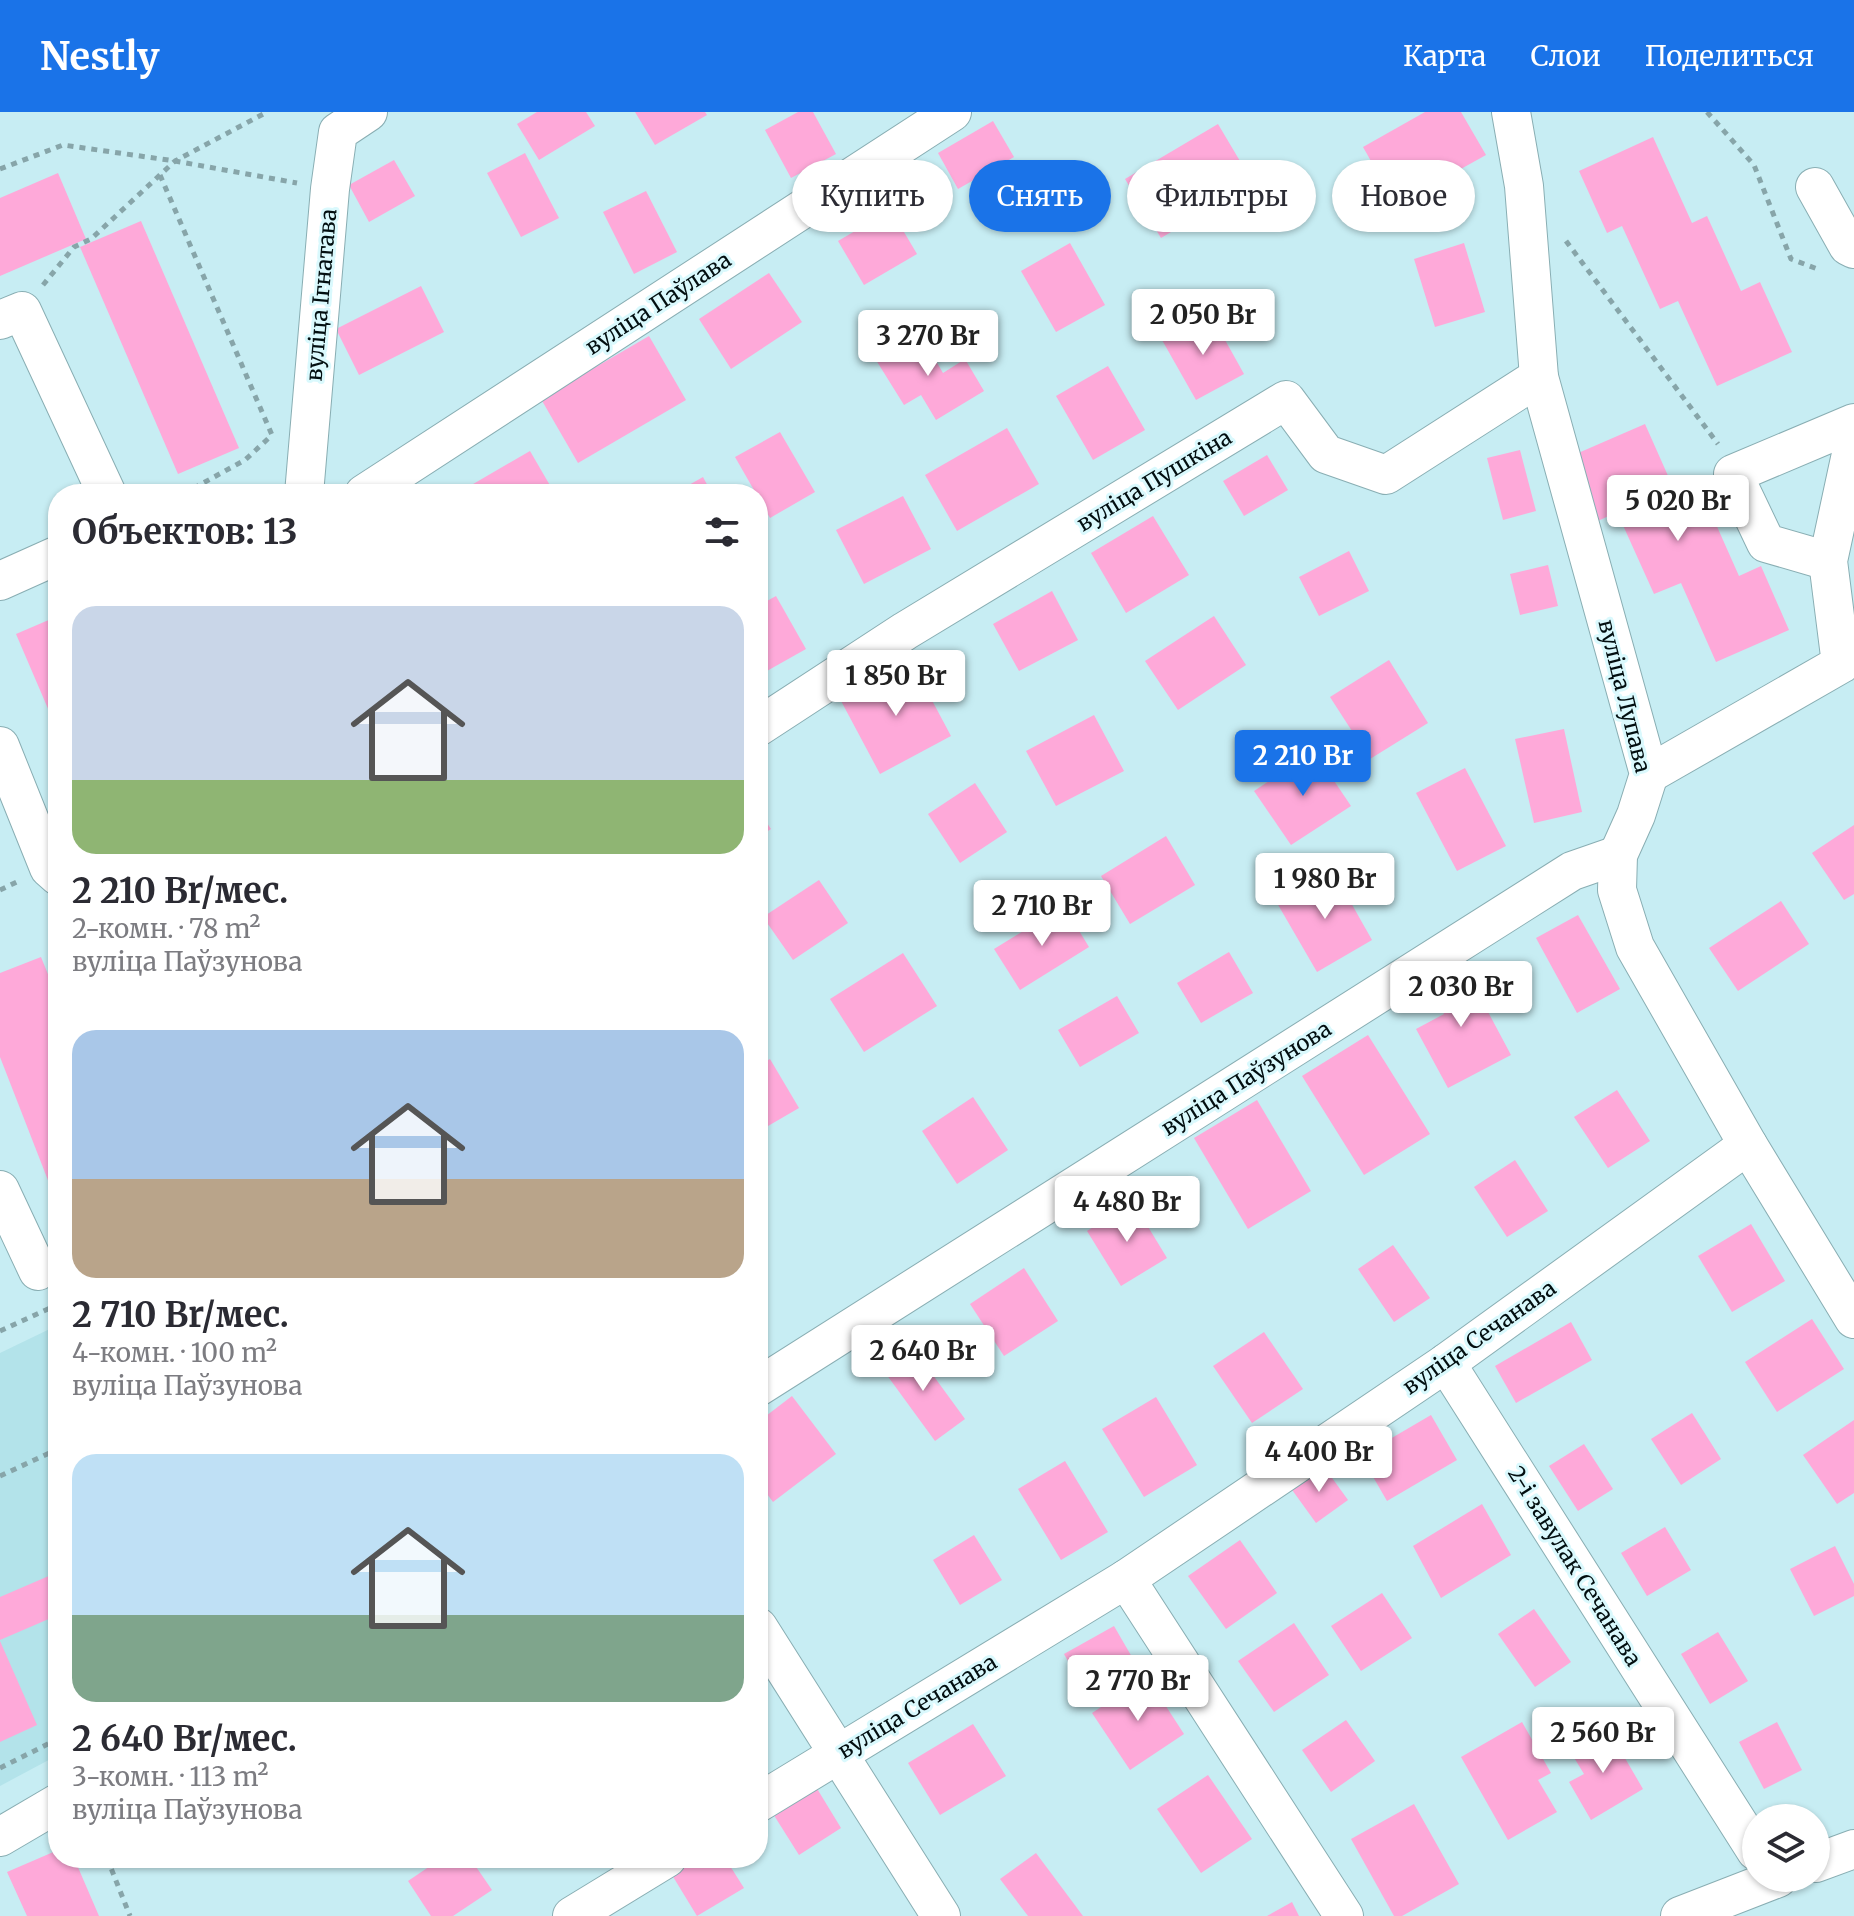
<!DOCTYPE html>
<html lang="ru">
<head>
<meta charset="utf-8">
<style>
	body { margin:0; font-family:Merriweather,serif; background:#f7f7f7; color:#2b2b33; height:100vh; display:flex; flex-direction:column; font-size:30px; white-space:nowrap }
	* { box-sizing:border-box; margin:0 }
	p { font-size:26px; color:#7c7c81 }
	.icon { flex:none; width:44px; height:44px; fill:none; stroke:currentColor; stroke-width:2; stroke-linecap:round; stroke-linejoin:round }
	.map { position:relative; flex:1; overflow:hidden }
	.drawer { position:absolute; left:48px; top:372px; width:720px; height:1384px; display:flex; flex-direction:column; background:#fff; border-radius:32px; box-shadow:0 2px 6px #0004 }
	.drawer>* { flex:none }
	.top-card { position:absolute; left:792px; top:48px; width:760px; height:72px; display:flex; gap:16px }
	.tools { position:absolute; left:1742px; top:1692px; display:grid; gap:16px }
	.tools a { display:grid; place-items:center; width:88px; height:88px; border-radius:50%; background:#fff; box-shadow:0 2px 6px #0004; font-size:40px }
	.price { position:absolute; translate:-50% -68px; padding:0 18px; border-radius:8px; background:#fff; color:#222; font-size:26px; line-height:52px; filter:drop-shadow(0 2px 4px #0008) }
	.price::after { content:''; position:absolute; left:50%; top:48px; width:24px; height:18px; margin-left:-12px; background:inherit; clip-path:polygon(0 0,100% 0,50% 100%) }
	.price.active { background:#1a73e8; color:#fff }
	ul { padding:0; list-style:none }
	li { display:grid; align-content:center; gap:16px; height:424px; padding:0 24px }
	li span { display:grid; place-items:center; height:248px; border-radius:24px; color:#555 }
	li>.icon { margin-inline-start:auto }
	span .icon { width:144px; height:144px; fill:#fffc; stroke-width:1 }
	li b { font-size:34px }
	h2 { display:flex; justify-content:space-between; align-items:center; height:96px; padding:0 24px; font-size:34px }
	.tag { padding:0 28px; border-radius:36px; background:#fff; box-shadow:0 2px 6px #0004; font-size:28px; line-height:72px }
	.tag.active { background:#1a73e8; color:#fff }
	header { display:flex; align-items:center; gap:48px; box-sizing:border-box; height:112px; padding:0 40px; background:#1a73e8; color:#fff }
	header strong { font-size:38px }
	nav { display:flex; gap:44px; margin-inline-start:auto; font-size:28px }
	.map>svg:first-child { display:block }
	.built { fill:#b3e3ea }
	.building { fill:#fea9d9 }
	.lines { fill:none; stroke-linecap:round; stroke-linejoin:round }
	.minor-casing { stroke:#89aeb3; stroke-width:40 }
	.path { stroke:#87a5a9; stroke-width:5; stroke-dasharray:6 6; stroke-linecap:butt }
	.minor { stroke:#fff; stroke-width:38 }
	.labels { text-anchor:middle; stroke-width:6; stroke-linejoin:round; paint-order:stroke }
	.street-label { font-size:22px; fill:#020e10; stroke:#daf9fd }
</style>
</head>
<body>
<header>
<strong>Nestly</strong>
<nav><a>Карта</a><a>Слои</a><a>Поделиться</a></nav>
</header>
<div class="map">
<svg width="1854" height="1804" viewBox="0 0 1854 1804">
	<rect width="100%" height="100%" fill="#c7edf3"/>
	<path class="built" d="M58,1213V1643L0,1674V1241Z"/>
	<g class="building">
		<path d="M537,0H586L595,14L539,48L517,12Z"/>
		<path d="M635,0H705L707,3L655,33Z"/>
		<path d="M798,0H813L836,42L791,66L765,18Z"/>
		<path d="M1425,0H1461L1486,43L1396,93L1363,35Z"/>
		<path d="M993,9L1014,45L958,77L938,41Z"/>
		<path d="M1218,12L1253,71L1161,126L1125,67Z"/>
		<path d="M1653,25L1692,111L1707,104L1741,179L1760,170L1792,240L1717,274L1678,189L1660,197L1622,114L1607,121L1579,59Z"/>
		<path d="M525,41L559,106L521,125L487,61Z"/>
		<path d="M394,48L415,84L369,110L349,73Z"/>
		<path d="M58,61L86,127L0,164V86Z"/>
		<path d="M646,79L677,140L634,162L603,100Z"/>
		<path d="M891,98L917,142L864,173L838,129Z"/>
		<path d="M141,109L239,336L178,362L80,135Z"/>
		<path d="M1070,131L1105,193L1056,220L1021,159Z"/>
		<path d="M1464,131L1485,200L1435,215L1414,147Z"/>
		<path d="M769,161L802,210L731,257L699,207Z"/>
		<path d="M421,174L444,220L359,263L336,217Z"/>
		<path d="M1210,201L1244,262L1196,288L1162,228Z"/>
		<path d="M920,222L943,261L965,247L984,279L936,308L921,283L904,293L876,248Z"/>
		<path d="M649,224L686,288L578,351L541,287Z"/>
		<path d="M1108,254L1145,318L1093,348L1056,284Z"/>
		<path d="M1645,312L1681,393L1703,383L1739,464L1761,454L1789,518L1716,550L1681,471L1654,482L1617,400L1598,409L1569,345Z"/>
		<path d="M1007,316L1039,372L957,419L925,363Z"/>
		<path d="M780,320L815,380L770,406L735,345Z"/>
		<path d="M1520,338L1536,399L1503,408L1487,346Z"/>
		<path d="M530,339L555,382H456Z"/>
		<path d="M1267,343L1288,378L1244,404L1223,369Z"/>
		<path d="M703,365L712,382H673Z"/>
		<path d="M903,384L931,437L864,472L836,418Z"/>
		<path d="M1153,404L1189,463L1126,501L1091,441Z"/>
		<path d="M1349,439L1369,479L1319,504L1299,465Z"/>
		<path d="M1548,453L1558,494L1520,503L1510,462Z"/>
		<path d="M1052,479L1078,528L1019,559L993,512Z"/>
		<path d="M776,484L806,537L758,564V494Z"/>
		<path d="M58,504V620L16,522Z"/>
		<path d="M1214,504L1246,553L1178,598L1145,549Z"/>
		<path d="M1389,548L1428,611L1370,647L1330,585Z"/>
		<path d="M911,549L951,624L880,662L840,587Z"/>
		<path d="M1094,603L1124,659L1056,694L1026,639Z"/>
		<path d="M1564,617L1582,700L1534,711L1515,627Z"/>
		<path d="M1314,639L1351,694L1291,733L1254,679Z"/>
		<path d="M1465,656L1506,734L1457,759L1416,681Z"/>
		<path d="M975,671L1007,720L960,751L928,702Z"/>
		<path d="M758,698L771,717L758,725Z"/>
		<path d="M1854,713V782L1844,788L1812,741Z"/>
		<path d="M1166,724L1195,773L1130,812L1101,764Z"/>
		<path d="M1333,759L1372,828L1317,860L1277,791Z"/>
		<path d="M819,768L848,811L793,848L763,805Z"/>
		<path d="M1781,789L1809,832L1738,879L1709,836Z"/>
		<path d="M1064,794L1089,835L1020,878L994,837Z"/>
		<path d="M1578,803L1620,877L1577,901L1536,826Z"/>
		<path d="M1229,840L1253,881L1201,911L1177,871Z"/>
		<path d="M903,841L937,894L864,940L830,887Z"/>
		<path d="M41,845L58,887V1094L0,945V861Z"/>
		<path d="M1462,851L1511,943L1448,976L1416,917L1444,902L1427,869Z"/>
		<path d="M1117,884L1139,921L1080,955L1058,918Z"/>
		<path d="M1368,923L1430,1022L1364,1063L1302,964Z"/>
		<path d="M770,947L799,996L761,1018L758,1013V954Z"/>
		<path d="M1617,978L1650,1029L1608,1056L1574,1005Z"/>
		<path d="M973,985L1008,1038L957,1072L922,1019Z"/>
		<path d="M1257,988L1311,1079L1248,1117L1194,1026Z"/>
		<path d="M1515,1048L1548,1099L1507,1125L1474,1075Z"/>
		<path d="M1133,1090L1167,1146L1121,1174L1087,1119Z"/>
		<path d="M1751,1112L1785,1169L1732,1200L1698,1144Z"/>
		<path d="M1393,1133L1430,1186L1394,1210L1358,1157Z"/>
		<path d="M1024,1156L1058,1209L1004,1244L970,1192Z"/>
		<path d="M1812,1207L1844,1257L1777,1300L1745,1250Z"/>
		<path d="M1571,1210L1592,1248L1516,1291L1495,1254Z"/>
		<path d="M1264,1220L1303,1277L1252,1311L1213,1254Z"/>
		<path d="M911,1233L965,1307L935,1329L881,1255Z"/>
		<path d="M792,1284L836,1342L773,1390L758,1370V1310Z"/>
		<path d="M1156,1285L1197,1353L1144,1385L1102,1317Z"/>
		<path d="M1692,1301L1721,1347L1681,1373L1651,1327Z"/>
		<path d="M1431,1303L1457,1348L1387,1389L1361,1344Z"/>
		<path d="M1854,1308V1381L1837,1392L1803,1343Z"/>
		<path d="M1584,1332L1613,1377L1578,1399L1549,1354Z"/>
		<path d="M1065,1349L1108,1420L1061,1448L1018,1377Z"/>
		<path d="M1322,1352L1348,1388L1316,1411L1290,1375Z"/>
		<path d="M1482,1392L1511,1443L1441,1486L1413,1434Z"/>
		<path d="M1665,1415L1691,1458L1647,1484L1621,1441Z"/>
		<path d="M974,1423L1002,1468L960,1493L933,1448Z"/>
		<path d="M1240,1428L1277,1481L1226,1517L1188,1464Z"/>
		<path d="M1835,1434L1854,1472V1484L1814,1504L1790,1457Z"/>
		<path d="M58,1460V1503L0,1528V1485Z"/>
		<path d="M1382,1481L1412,1526L1361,1559L1331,1514Z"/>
		<path d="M1534,1497L1571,1550L1535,1575L1498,1522Z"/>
		<path d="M1294,1511L1329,1563L1274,1600L1238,1549Z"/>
		<path d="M1114,1514L1136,1552L1086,1581L1064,1542Z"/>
		<path d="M1718,1520L1748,1569L1710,1592L1681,1542Z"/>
		<path d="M0,1529L37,1613L0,1630Z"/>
		<path d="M1147,1565L1184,1622L1130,1658L1092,1601Z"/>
		<path d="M1346,1608L1375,1649L1331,1680L1302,1638Z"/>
		<path d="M1522,1610L1551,1661L1538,1668L1557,1700L1508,1728L1461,1645Z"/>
		<path d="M1777,1610L1802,1658L1764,1677L1739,1630Z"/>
		<path d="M973,1612L1006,1664L940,1703L908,1651Z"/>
		<path d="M1608,1617L1643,1677L1591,1708L1569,1670L1584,1662L1570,1639Z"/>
		<path d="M1208,1663L1252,1727L1201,1761L1157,1697Z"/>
		<path d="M813,1670L841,1716L799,1743L770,1697Z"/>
		<path d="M1414,1692L1459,1772L1402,1804H1394L1351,1727Z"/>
		<path d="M58,1738V1746H74L99,1804H27L7,1760Z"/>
		<path d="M1036,1741L1083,1804H1028L1000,1767Z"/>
		<path d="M442,1746H470L492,1778L453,1804H431L408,1769Z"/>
		<path d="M700,1746H725L744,1776L697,1804L672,1763Z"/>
		<path d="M1292,1790L1299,1804H1267Z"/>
	</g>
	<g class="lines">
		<g class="minor-casing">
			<g id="minor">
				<path d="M1511,0L1524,74L1539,265L1649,662L1636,703L1618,743L1617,778L1635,835L1748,1033L1854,1207"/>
				<path d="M1815,75L1848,134L1854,137"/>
				<path d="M0,208L22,199L107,382"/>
				<path d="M304,382L330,77L338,20L368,0"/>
				<path d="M364,382L952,0"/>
				<path d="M1828,449L1766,431L1733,362L1854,311"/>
				<path d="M0,469L58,443"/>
				<path d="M758,615L905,519L1286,288L1326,342L1386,363L1539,265"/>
				<path d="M0,634L49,756L58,764"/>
				<path d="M1649,662L1841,552L1828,449L1854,328"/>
				<path d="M0,1078L38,1159"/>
				<path d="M1446,1251L1756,1739"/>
				<path d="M758,1275L1572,759L1618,743"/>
				<path d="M1126,1467L1344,1804"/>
				<path d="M758,1515L941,1804"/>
				<path d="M758,1691L1126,1467L1446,1251L1748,1033"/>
				<path d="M0,1725L58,1691"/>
				<path d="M1816,1751L1854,1737"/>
				<path d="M572,1804L667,1746"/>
				<path d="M1680,1804L1778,1766"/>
			</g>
		</g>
		<g class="path">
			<path d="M1707,0L1754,53L1791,147L1820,158"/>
			<path d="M0,57L63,33L175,49L297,71"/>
			<path d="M160,63L272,323"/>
			<path d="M1566,129L1718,332"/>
			<path d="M43,173L74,135L91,127L175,49L267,0"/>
			<path d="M183,382L245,348L272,323"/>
			<path d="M0,778L19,769"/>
			<path d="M0,1219L50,1196"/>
			<path d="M0,1364L58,1337"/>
			<path d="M0,1656L58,1627"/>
			<path d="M107,1746L130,1804"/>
		</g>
		<use href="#minor" class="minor"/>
	</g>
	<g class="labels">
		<g class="street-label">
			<text transform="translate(321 183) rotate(-85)" y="8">вуліца Ігнатава</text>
			<text transform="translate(658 191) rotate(-33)" y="8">вуліца Паўлава</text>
			<text transform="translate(1154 368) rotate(-31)" y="8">вуліца Пушкіна</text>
			<text transform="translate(1625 584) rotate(76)" y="8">вуліца Лупава</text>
			<text transform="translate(1246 966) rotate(-32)" y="8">вуліца Паўзунова</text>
			<text transform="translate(1479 1225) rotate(-35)" y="8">вуліца Сечанава</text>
			<text transform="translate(1575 1454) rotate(58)" y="8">2-і завулак Сечанава</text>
			<text transform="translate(917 1594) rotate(-31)" y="8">вуліца Сечанава</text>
		</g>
	</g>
</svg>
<div class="tools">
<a><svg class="icon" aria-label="layers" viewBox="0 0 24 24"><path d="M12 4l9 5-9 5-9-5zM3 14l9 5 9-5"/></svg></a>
</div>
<b class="price" style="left:1203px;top:245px">2 050 Br</b>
<b class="price" style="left:928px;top:266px">3 270 Br</b>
<b class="price" style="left:1678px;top:431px">5 020 Br</b>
<b class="price" style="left:896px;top:606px">1 850 Br</b>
<b class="price active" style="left:1303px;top:686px">2 210 Br</b>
<b class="price" style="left:1325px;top:809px">1 980 Br</b>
<b class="price" style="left:1042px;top:836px">2 710 Br</b>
<b class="price" style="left:1461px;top:917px">2 030 Br</b>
<b class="price" style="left:1127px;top:1132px">4 480 Br</b>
<b class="price" style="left:923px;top:1281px">2 640 Br</b>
<b class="price" style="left:1319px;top:1382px">4 400 Br</b>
<b class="price" style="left:1138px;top:1611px">2 770 Br</b>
<b class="price" style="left:1603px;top:1663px">2 560 Br</b>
<div class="top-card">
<a class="tag">Купить</a>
<a class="tag active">Снять</a>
<a class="tag">Фильтры</a>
<a class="tag">Новое</a>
</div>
<section class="drawer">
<h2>Объектов: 13<svg class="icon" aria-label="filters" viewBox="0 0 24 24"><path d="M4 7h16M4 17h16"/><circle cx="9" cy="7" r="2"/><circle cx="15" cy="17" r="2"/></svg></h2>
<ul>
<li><span style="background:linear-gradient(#c9d6e8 70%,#8fb573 0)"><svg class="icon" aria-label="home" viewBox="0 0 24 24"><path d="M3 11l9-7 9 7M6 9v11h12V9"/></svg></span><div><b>2 210 Br/мес.</b><p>2-комн. · 78 m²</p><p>вуліца Паўзунова</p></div></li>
<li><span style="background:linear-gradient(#a9c7e8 60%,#b9a48a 0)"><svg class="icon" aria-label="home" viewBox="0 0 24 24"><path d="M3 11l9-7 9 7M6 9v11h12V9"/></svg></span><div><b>2 710 Br/мес.</b><p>4-комн. · 100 m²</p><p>вуліца Паўзунова</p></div></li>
<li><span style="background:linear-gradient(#bfe0f5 65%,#7fa58c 0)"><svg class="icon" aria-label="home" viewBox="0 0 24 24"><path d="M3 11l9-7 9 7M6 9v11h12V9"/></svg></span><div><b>2 640 Br/мес.</b><p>3-комн. · 113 m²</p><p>вуліца Паўзунова</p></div></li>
</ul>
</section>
</div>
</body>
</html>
